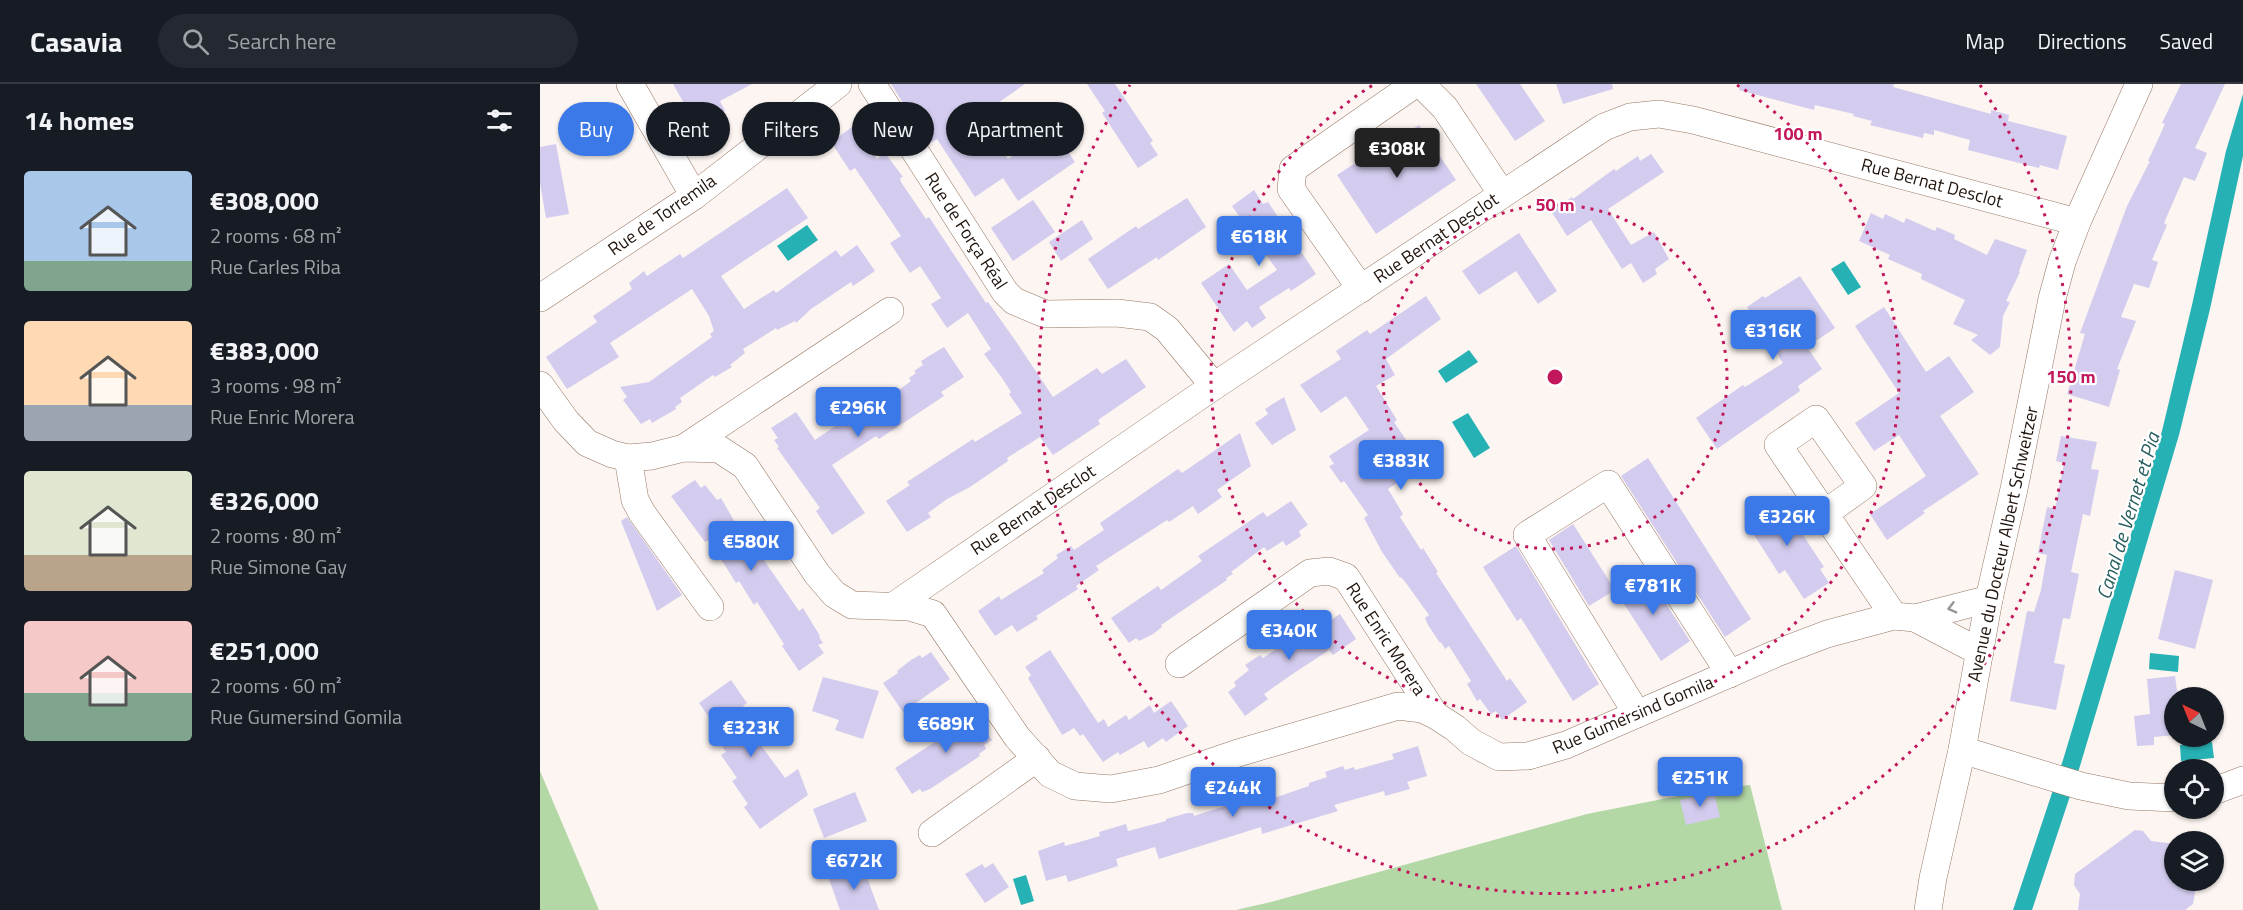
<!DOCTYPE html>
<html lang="en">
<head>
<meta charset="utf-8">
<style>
	body { margin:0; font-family:"Titillium Web",sans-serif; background:#242831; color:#f1f3f6; height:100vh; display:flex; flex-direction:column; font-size:22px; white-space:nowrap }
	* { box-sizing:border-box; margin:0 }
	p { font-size:20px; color:#9ea1a6 }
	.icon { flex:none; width:33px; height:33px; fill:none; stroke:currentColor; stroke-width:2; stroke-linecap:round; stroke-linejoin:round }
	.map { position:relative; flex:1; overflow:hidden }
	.sheet { display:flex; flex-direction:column; background:#171b24; width:540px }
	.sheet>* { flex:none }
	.banner { position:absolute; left:18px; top:18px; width:570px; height:54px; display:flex; gap:12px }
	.needle { width:39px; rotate:317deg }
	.buttons { position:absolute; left:1624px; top:603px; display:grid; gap:12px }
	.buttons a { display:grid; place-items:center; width:60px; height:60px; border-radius:50%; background:#171b24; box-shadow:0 2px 4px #0004; font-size:30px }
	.price { position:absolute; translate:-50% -51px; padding:0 14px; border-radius:6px; background:#3c79e8; color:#fff; font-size:20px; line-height:39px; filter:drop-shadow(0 2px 3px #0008) }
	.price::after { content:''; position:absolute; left:50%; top:36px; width:18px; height:14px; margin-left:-9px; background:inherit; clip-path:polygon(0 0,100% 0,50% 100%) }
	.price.selected { background:#222; color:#fff }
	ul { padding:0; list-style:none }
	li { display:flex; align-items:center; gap:18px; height:150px; padding:0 24px }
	li span { display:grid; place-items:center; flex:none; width:168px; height:120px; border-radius:6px; color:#555 }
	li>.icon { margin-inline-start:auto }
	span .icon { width:72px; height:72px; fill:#fffc; stroke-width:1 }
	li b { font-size:26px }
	h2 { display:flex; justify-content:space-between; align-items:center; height:72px; padding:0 24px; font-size:26px }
	.tag { padding:0 21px; border-radius:27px; background:#171b24; box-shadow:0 2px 4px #0004; font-size:21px; line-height:54px }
	.tag.selected { background:#3c79e8; color:#fff }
	header { display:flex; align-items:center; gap:36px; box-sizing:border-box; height:84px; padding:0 30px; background:#171b24; border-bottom:2px solid #363941 }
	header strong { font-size:28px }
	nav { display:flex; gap:33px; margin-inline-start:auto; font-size:21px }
	.search { width:420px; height:54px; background:#242831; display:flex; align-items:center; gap:15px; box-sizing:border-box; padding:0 21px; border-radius:33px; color:#9ea1a6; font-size:22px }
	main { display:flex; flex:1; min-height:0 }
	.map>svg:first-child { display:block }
	.green { fill:#b4d7a6 }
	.water { fill:#26b1b4 }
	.building { fill:#d3ccee }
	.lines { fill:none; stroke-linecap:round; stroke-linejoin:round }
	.minor-casing { stroke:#967764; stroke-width:28 }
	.minor { stroke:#fff; stroke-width:27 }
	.oneway { stroke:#9b9692 }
	.ring { fill:none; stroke:#c2185b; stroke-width:3; stroke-dasharray:3 6 }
	.labels { text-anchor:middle; stroke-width:4.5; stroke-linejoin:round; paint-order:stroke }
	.street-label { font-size:18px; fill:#21150d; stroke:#fff }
	.water-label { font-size:20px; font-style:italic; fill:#295e5f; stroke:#fff }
	.centre { fill:#c2185b; stroke:#fff; stroke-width:3 }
	.ring-label { font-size:18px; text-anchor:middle; font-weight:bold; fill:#c2185b; stroke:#fff; stroke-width:4.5; stroke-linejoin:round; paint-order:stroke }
</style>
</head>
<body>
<header>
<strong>Casavia</strong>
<div class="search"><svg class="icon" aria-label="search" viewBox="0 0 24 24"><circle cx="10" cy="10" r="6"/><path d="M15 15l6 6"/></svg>Search here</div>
<nav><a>Map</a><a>Directions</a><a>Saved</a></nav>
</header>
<main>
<section class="sheet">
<h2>14 homes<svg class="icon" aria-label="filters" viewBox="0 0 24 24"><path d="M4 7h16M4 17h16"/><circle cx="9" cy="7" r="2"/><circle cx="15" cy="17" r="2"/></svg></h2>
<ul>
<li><span style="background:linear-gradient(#a9c7e8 75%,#7fa58c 0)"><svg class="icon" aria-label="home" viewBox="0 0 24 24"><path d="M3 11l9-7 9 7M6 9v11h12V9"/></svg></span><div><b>€308,000</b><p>2 rooms · 68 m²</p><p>Rue Carles Riba</p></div></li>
<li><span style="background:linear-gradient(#ffd9b3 70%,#9aa5b1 0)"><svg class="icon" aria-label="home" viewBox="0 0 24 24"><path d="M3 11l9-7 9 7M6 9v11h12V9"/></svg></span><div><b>€383,000</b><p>3 rooms · 98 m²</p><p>Rue Enric Morera</p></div></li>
<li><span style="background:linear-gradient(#dfe7d0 70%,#b9a48a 0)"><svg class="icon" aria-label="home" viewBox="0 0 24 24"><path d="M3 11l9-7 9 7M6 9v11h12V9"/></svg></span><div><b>€326,000</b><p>2 rooms · 80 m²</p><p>Rue Simone Gay</p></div></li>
<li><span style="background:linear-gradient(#f6c9c9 60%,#7fa58c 0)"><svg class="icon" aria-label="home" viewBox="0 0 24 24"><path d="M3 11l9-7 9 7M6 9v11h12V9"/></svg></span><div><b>€251,000</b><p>2 rooms · 60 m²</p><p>Rue Gumersind Gomila</p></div></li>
</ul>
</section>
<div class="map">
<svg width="1703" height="826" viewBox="0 0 1703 826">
	<rect width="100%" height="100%" fill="#fcf5f1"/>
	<g class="green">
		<path d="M0,687L59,826H0Z"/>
		<path d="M1210,701L1242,826H696L731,818L1047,730L1168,706Z"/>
	</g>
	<g class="water">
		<path d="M1703,10V72L1670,225L1639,351L1540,682L1492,826H1473L1523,676L1622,347L1652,221L1686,67Z"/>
		<path d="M267,141L278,156L248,177L237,162Z"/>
		<path d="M1304,177L1321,203L1308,211L1291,185Z"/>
		<path d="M929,266L938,278L906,299L898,287Z"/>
		<path d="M928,329L950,364L934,374L912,338Z"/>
		<path d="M1610,569L1639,572L1638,588L1609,585Z"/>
		<path d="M1672,658L1674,674L1641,677L1640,661Z"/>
		<path d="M486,791L494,817L481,821L473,795Z"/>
	</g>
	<g class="building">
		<path d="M133,0H212L180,17L185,27L160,41L149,19L145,21Z"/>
		<path d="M351,0H485L455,21L457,25L441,36L468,75L513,46L535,78L478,117L463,94L435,113L397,55L389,60Z"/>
		<path d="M547,0H575L613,57L610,59L618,71L598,84L562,29L565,27Z"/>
		<path d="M936,0H980L1005,37L975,57Z"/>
		<path d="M1016,0H1072L1073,5L1023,20Z"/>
		<path d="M1200,0H1354L1353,3L1451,30V26L1469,31L1468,37L1527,52L1518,86L1500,81L1499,84L1428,66L1430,56L1394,46V51L1384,49L1383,54L1330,41L1332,37L1313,32L1314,30L1275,21L1274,26L1199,6Z"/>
		<path d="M1641,0H1685L1655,64L1667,69L1655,97L1644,93L1624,139L1627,141L1612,176L1618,178L1609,204L1594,200L1581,233L1596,237L1577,285L1580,286L1569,323L1527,310L1545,250L1540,249L1587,122L1610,77H1608L1625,40L1622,39Z"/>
		<path d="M315,41L337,75L345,69L363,93L360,94L361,98L386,135L389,133L446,219L448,218L477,259L513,313L557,284L562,290L586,275L606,303L558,336L560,340L513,371L500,353L467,374L468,377L430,403L407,415L388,429L391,433L367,448L346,417L370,401L367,398L433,355L435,358L482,329L469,310L471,308L462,294L444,270L451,265L428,229L407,244L391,220L401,214L380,182L370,189L350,159L361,152L315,84L310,87L291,58Z"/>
		<path d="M879,41L916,96L836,150L797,91L826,72L828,75Z"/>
		<path d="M16,60L29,130L6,134L0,99V63Z"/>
		<path d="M1111,70L1124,88L1068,125L1091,161L1114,148L1129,175L1115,185L1117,190L1103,199L1091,179L1082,185L1051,136L1027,152L1011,127L1032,113L1033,115L1074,85L1076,87L1098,72L1100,77Z"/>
		<path d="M247,104L268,134L181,192L204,225L234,206L236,209L296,166L301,173L317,161L335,187L313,202L311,198L271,225L256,239L255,237L237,246L236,244L203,265L205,269L190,281L192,283L175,293L173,291L140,314L142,318L135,323L136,325L112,339L110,335L101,340L83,316L87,313L80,303L109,298L172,253L170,250L174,247L169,232L152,205L70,259L79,273L27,305L6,273L57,238L53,232L92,205L89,199L104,187L107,192L140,170L143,174Z"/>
		<path d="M714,106L723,120L728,118L776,190L751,207L749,204L719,223L726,234L712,244L707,237L694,248L661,199L689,180L707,206L737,186L692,122Z"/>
		<path d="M647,114L666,143L618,176L617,173L568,205L548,175L596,142L598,145Z"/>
		<path d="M493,116L515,148L473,177L451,144Z"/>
		<path d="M1331,129L1343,135L1345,130L1364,139L1366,134L1395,147L1397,143L1415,151L1414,155L1447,171L1455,155L1487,166L1479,187L1480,188L1466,217L1470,218L1463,232L1460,263L1450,271L1431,256L1438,251L1413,240L1425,216L1381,195L1382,190L1348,175L1350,171L1319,157Z"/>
		<path d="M542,136L553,155L521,177L509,158Z"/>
		<path d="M979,149L1017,207L998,220L976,187L939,211L922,187Z"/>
		<path d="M1260,192L1295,244L1267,263L1282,285L1258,302L1260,307L1177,365L1156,334L1203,301L1205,303L1243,279L1207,223L1223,212L1225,214Z"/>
		<path d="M886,212L901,235L846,275L855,291L836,302L857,336L854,338L883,381L848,405L863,430L860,433L881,466L883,464L898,488L896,489L967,597L970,594L987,618L962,636L956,627L951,630L940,615L937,617L927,600L931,597L909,562L905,565L901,558L900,559L888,541L885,534L889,531L866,499L861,493L860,494L842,468L824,434L828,431L804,397L801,399L789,382L794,380L789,372L829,346L806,312L781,329L760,301L801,275L796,267L827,246L830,250Z"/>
		<path d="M1344,223L1386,288L1409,272L1434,308L1400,332L1439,390L1383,427L1385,429L1347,456L1330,430L1386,392L1359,351L1334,367L1315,339L1359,309L1315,242Z"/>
		<path d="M404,263L424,293L401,308L404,312L339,355L336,352L292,381L325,429L292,451L276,427L280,424L237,364L239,363L234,356L238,354L231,344L256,328L275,356L304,336L302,333L317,324L335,317L338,320L355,309L371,297L369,294L376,289L374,287L383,281L381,277Z"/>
		<path d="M744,313L756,346L732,361L715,339L728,330L725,325Z"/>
		<path d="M700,349L711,382L677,406L682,413L658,430L653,422L629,438L627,436L556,482L559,486L536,502L538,505L496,532L498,535L477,548L472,541L455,552L438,527L459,512L461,516L504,489L502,486L518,474L516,471L531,462L534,466L564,446L560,439L638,385L642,389Z"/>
		<path d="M1521,352L1557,358L1551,385L1559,386L1550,432L1543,430L1531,488L1539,490L1530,535L1523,534L1514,579L1525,581L1516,626L1470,617L1487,527L1494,528L1501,506L1507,471L1498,469L1507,423L1515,425L1524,379L1516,377Z"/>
		<path d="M1108,374L1211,535L1185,553L1081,392Z"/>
		<path d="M155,396L161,404L165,401L177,416L181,414L211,466L215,464L219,469L259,527L263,524L280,552L279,553L283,559L278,561L284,569L259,587L242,562L244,560L217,518L214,521L199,497L196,499L169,456L165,458L131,412Z"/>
		<path d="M1238,413L1284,483L1280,485L1289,499L1264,515L1245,486L1239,490L1204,435Z"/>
		<path d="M751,417L768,441L759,447L761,452L746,462L743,457L727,467L724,463L691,488L693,490L686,494L687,496L621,541L622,543L613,550L599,557L596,554L589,559L571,534L618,502L621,506L662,477L658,472L723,428L727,433Z"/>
		<path d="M87,433L142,511L117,527L81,437Z"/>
		<path d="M1033,440L1075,506L1049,522L1009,456Z"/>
		<path d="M976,462L1059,600L1033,617L981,534L977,537L943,483Z"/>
		<path d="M1635,486L1673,496L1655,565L1618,555Z"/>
		<path d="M1105,487L1150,557L1121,577L1075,506Z"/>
		<path d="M800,530L816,555L793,571L789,566L754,589L724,610L728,615L705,632L688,608L696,602L694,598L709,586L705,581L720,571L723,574L757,551L754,548L771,539L772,541L789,533L791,536Z"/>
		<path d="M510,566L558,639L564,635L568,643L586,631L589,636L610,621L614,629L631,617L648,642L626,658L623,654L608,664L604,657L580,671L578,668L563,678L543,650L540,652L534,644L522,651L488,594L491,591L485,583Z"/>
		<path d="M391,568L410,595L363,628L343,599L358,589L357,587L371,576L380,571L382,574Z"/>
		<path d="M1635,592L1638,614H1635V651L1614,653V661L1597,662L1594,632L1610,630L1607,595Z"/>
		<path d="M283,593L339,607L323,655L295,646L299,636L272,627Z"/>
		<path d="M191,596L207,619L203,622L219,644L212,649L245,694L258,685L268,711L220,745L204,723L208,720L192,697L197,694L181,671L186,668L170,645L175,642L159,619Z"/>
		<path d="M430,624L452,656L444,661L446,665L439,670L440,672L390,705L382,708L380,705L372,710L355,684L412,647L407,639Z"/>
		<path d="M878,662L887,692L867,698L870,705L845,712L844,707L794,721L798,727L722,750L721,743L619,775L615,763L576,775L578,782L528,798L526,791L506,797L498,767L524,758L525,762L543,757L560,752L559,748L586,740L588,747L626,737V735L647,729H653L654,732L694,719L693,715L710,710L712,715L729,710L731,715L769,702V699L787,693L785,688L803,682L805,686L814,683L815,686L854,675L852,670Z"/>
		<path d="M315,708L327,737L284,754L273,725Z"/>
		<path d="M1174,708L1180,733L1146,741L1140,716Z"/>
		<path d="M1595,746L1603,747L1611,757L1635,760V796H1657L1653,820L1645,826H1538L1540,810L1534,801L1535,790Z"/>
		<path d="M453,779L469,803L445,819L425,790L442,780L445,784Z"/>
		<path d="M323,783L339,826H300L289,795Z"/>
	</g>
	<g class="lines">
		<g class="minor-casing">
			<g id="minor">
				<path d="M90,0L154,112"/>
				<path d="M332,0L465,208L474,217L505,230L577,229L610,233L627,245L674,302"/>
				<path d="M881,0L905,24L962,110"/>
				<path d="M821,205L751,105L753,85L875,0"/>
				<path d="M0,214L154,112L298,0"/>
				<path d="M0,301L26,337L47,359L72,370L88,374L112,372L144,364L179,365L205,382L277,490L294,510L312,521L370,523L393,530L477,653L510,690L535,702L571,705L619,696L698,669L858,622L882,625L895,631L915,644L931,658L959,673L988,672L1026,661L1237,569L1287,550L1354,532L1375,534L1449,515"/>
				<path d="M144,364L350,227"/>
				<path d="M88,374L95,416L102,429L170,523"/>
				<path d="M1284,430L1323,402L1276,335L1238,361L1354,532"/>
				<path d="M355,521L674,302L1064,43L1090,33L1119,30L1153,36L1537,138"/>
				<path d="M1375,534L1440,568"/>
				<path d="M639,580L770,489L789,487L806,493L895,631"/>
				<path d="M1097,630L987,451L1068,400L1190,590"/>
				<path d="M1422,666L1541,702L1589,712L1635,714"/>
				<path d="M1674,707L1703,696"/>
				<path d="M392,749L497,674"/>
				<path d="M1388,826L1393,794L1422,666L1449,515L1474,405L1512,215L1522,178L1537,138L1599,0"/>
			</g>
		</g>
		<use href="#minor" class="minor"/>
	</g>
	<defs><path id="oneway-chevron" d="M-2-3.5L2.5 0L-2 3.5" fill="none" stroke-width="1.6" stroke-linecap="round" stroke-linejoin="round" transform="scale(1.5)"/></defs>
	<use class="oneway" href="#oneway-chevron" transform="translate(1412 524) rotate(165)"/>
	<g class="ring">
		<circle cx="1015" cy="293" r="172"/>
		<path d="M1197 1A344 344 0 1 1 833 1"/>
		<path d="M1440 1A516 516 0 1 1 590 1"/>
	</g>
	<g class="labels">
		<g class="street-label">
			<text transform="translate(1392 99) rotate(15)" y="6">Rue Bernat Desclot</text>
			<text transform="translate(122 131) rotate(-35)" y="6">Rue de Torremila</text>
			<text transform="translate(426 147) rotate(57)" y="6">Rue de Força Réal</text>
			<text transform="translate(896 154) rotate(-34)" y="6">Rue Bernat Desclot</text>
			<text transform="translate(493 426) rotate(-34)" y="6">Rue Bernat Desclot</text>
			<text transform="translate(1463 460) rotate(-78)" y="6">Avenue du Docteur Albert Schweitzer</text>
			<text transform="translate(846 555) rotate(57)" y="6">Rue Enric Morera</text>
			<text transform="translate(1093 631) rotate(-23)" y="6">Rue Gumersind Gomila</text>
		</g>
		<g class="water-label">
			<text transform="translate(1588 432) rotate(-73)" y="7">Canal de Vernet et Pia</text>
		</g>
	</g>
	<circle cx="1015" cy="293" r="9" class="centre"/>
	<g class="ring-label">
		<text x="1258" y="56">100 m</text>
		<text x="1015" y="127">50 m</text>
		<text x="1531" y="299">150 m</text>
	</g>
</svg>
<div class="buttons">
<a><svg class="needle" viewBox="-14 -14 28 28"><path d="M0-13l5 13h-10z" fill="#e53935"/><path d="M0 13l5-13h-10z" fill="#9ea1a6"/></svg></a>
<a><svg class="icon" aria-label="locate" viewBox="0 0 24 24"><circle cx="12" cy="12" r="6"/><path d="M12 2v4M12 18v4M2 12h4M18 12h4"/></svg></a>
<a><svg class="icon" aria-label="layers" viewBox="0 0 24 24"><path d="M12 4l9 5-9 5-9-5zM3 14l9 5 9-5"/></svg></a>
</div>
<b class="price selected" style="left:857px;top:95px">€308K</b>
<b class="price" style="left:719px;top:183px">€618K</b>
<b class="price" style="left:1233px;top:277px">€316K</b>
<b class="price" style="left:318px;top:354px">€296K</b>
<b class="price" style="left:861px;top:407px">€383K</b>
<b class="price" style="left:1247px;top:463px">€326K</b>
<b class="price" style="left:211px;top:488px">€580K</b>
<b class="price" style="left:1113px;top:532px">€781K</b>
<b class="price" style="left:749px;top:577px">€340K</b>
<b class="price" style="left:406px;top:670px">€689K</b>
<b class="price" style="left:211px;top:674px">€323K</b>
<b class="price" style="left:1160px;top:724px">€251K</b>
<b class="price" style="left:693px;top:734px">€244K</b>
<b class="price" style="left:314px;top:807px">€672K</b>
<div class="banner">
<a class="tag selected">Buy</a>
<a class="tag">Rent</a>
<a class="tag">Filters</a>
<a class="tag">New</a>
<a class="tag">Apartment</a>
</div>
</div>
</main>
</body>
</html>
